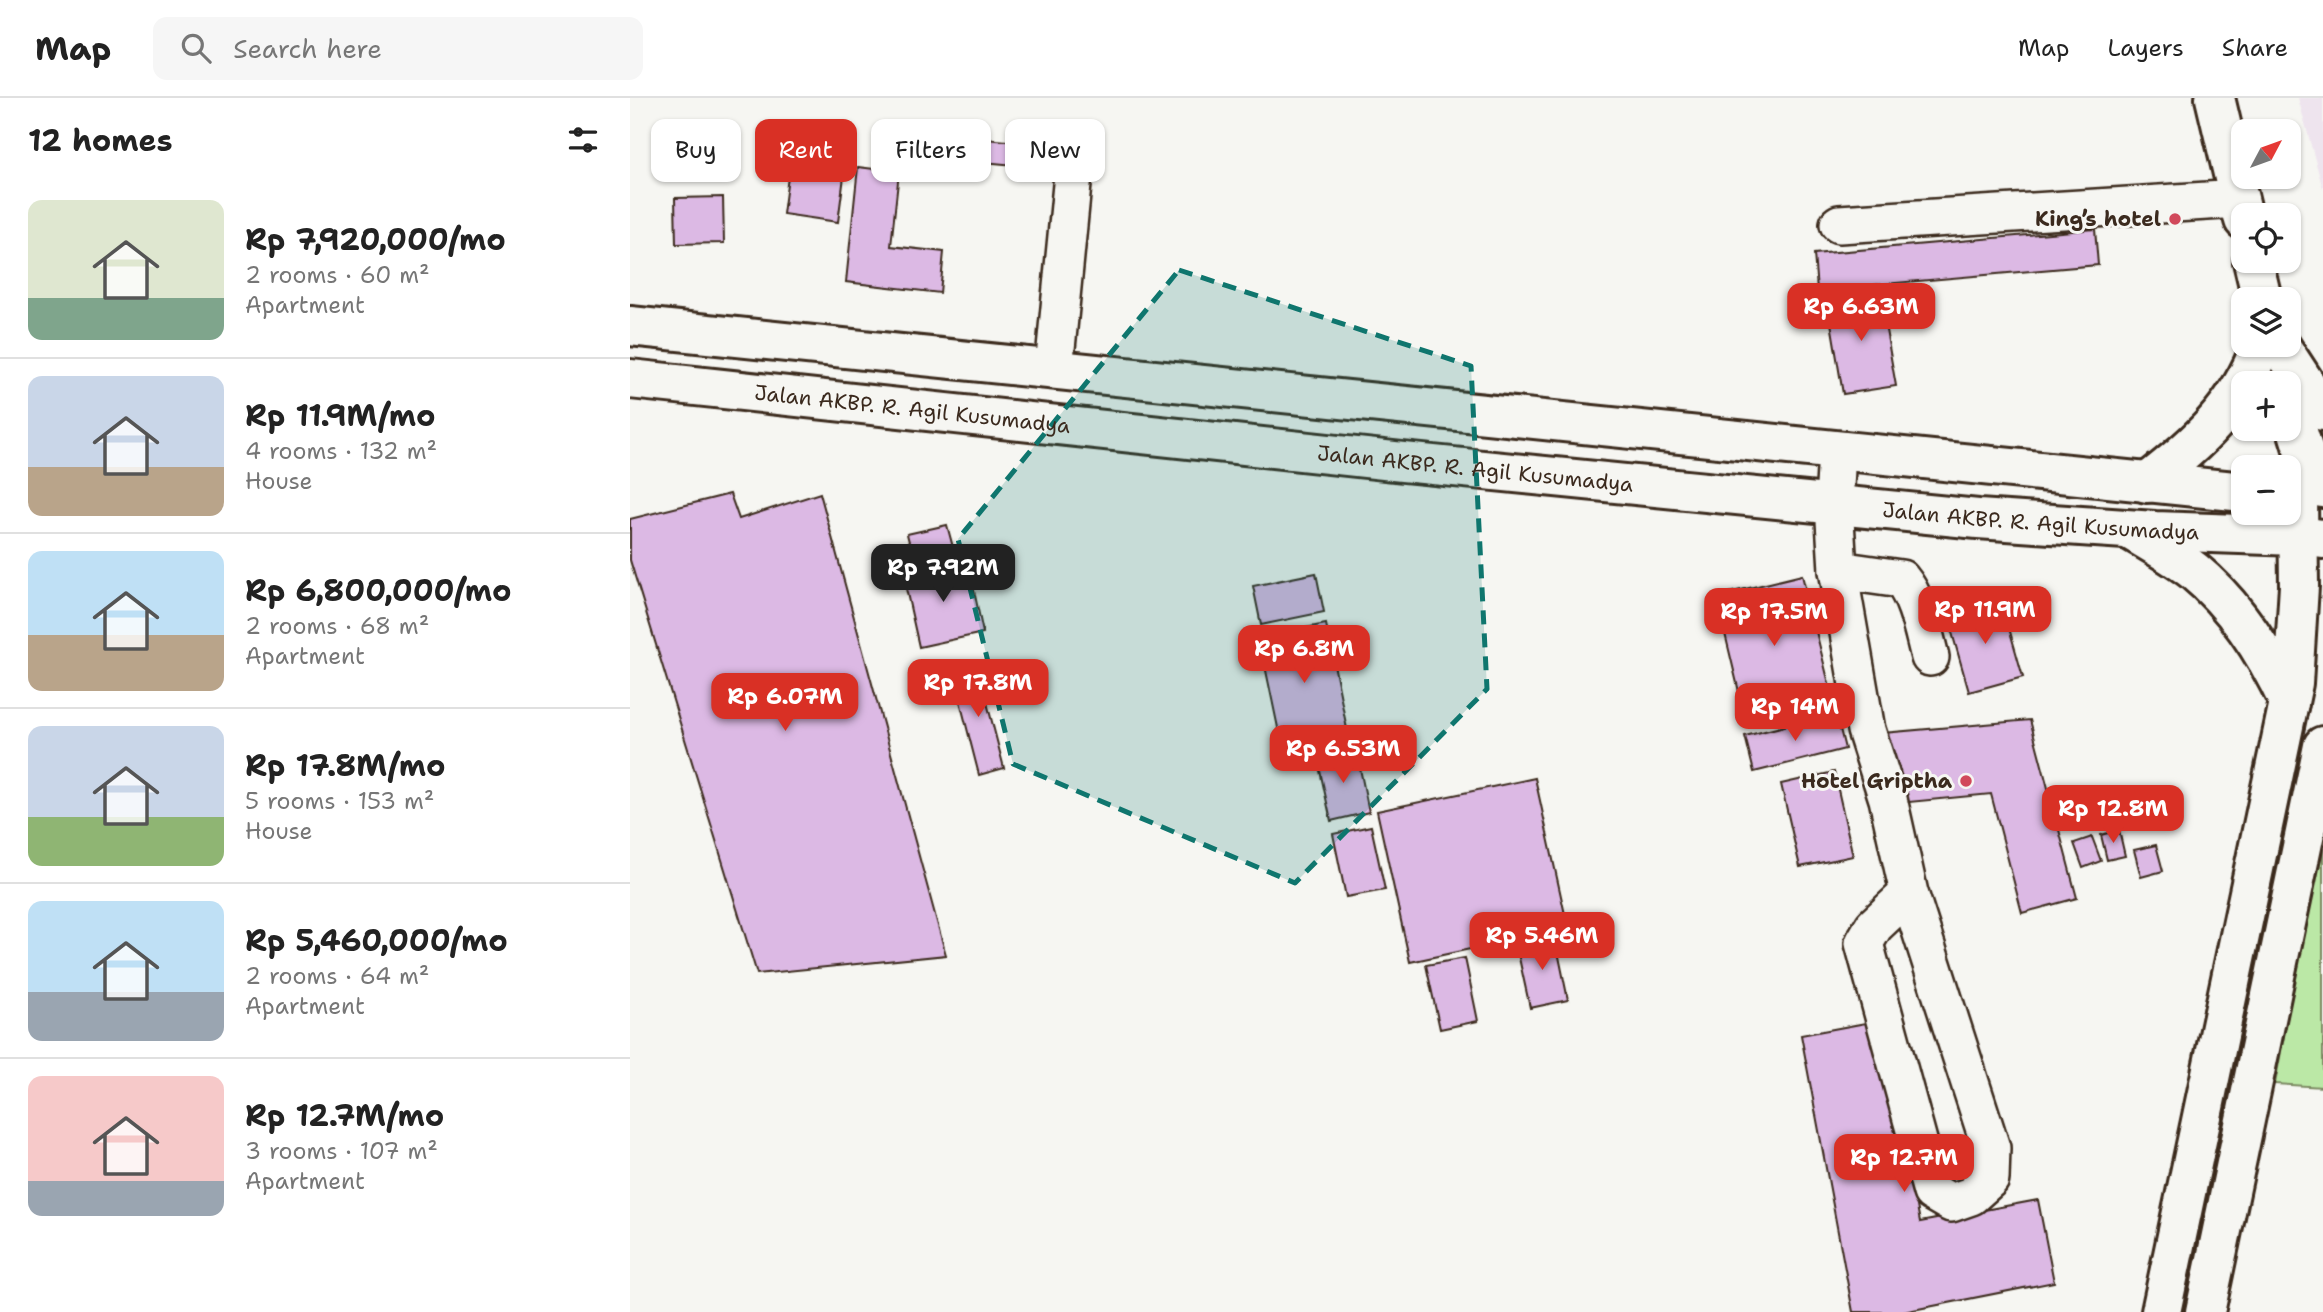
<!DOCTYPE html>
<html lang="en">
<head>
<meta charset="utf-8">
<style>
	body { margin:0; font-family:"Shantell Sans",sans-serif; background:#f6f6f6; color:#222; height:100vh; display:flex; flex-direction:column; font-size:26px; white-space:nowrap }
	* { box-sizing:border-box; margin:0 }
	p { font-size:23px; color:#767676 }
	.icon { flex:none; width:38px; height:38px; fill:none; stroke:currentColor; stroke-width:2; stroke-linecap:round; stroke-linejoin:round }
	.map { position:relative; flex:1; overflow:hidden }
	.panel { display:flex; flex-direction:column; background:#fff; width:630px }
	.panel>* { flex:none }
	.banner { position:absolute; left:21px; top:21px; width:665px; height:63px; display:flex; gap:14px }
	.needle { width:46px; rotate:49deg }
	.fabs { position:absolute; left:1601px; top:21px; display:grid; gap:14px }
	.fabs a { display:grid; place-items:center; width:70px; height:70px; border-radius:14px; background:#fff; box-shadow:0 2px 5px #0004; font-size:35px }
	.price { position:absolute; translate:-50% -60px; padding:0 16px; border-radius:14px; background:#d93025; color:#fff; font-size:23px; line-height:46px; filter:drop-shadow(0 2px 4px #0008) }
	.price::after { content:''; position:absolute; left:50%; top:42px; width:21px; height:16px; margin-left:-10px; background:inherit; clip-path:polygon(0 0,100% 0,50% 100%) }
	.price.current { background:#222; color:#fff }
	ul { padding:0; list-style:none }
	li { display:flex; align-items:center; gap:21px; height:175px; padding:0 28px }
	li+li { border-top:2px solid #e0e0e0 }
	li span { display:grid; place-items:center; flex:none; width:196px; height:140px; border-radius:14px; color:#555 }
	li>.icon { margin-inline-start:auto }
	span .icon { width:84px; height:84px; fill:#fffc; stroke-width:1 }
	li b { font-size:30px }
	h2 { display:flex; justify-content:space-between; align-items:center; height:84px; padding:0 28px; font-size:30px }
	.pill { padding:0 24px; border-radius:14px; background:#fff; box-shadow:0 2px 5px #0004; font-size:24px; line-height:63px }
	.pill.current { background:#d93025; color:#fff }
	header { display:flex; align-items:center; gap:42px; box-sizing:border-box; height:98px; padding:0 35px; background:#fff; border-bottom:2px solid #e0e0e0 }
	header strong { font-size:33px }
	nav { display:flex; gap:38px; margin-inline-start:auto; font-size:24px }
	.search { width:490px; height:63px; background:#f6f6f6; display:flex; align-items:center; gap:18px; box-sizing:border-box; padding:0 24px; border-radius:14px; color:#767676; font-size:26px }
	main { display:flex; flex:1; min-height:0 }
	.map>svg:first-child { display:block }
	.built { fill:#eee4ee }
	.green { fill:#bbe8a6; stroke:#7b8962; stroke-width:2 }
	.building { fill:#dcb9e4; stroke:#3b2a1e; stroke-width:2 }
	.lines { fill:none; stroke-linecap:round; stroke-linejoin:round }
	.minor-casing { stroke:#3b2a1e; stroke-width:42 }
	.major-casing { stroke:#3b2a1e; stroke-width:44 }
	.minor { stroke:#f6f6f2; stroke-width:37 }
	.major { stroke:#f6f6f2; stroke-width:38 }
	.marked { fill:#0f766e; fill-opacity:0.2; stroke:#0f766e; stroke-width:5; stroke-dasharray:14 9; stroke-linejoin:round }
	.poi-dot { fill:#d1495b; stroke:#f6f6f2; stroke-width:2.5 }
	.labels { text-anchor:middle; stroke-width:6; stroke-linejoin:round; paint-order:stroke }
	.poi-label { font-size:21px; font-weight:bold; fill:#3b2a1e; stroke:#f6f6f2; text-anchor:end }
	.street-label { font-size:21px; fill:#3b2a1e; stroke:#f6f6f2 }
</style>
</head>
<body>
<header>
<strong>Map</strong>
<div class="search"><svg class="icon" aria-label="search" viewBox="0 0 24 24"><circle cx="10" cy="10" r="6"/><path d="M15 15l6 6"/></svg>Search here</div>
<nav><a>Map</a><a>Layers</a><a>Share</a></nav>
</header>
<main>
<section class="panel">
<h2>12 homes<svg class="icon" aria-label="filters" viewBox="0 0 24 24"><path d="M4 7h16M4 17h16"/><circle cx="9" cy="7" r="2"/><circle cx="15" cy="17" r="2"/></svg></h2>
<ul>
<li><span style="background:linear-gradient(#dfe7d0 70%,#7fa58c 0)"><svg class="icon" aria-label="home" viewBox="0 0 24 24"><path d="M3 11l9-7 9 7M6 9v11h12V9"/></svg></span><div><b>Rp 7,920,000/mo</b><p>2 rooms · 60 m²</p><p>Apartment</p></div></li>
<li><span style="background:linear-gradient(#c9d6e8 65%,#b9a48a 0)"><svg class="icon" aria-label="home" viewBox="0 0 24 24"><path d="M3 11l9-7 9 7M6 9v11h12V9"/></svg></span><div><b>Rp 11.9M/mo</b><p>4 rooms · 132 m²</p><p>House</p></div></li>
<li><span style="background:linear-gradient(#bfe0f5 60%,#b9a48a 0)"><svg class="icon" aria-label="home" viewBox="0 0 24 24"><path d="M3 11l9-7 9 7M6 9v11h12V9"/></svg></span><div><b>Rp 6,800,000/mo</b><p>2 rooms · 68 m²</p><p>Apartment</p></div></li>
<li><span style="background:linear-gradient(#c9d6e8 65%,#8fb573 0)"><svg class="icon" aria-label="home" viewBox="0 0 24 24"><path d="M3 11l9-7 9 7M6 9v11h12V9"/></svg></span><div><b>Rp 17.8M/mo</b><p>5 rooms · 153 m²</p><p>House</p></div></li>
<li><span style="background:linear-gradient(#bfe0f5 65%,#9aa5b1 0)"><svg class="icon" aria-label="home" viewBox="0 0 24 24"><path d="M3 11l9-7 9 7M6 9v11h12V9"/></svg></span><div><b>Rp 5,460,000/mo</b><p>2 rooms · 64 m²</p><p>Apartment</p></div></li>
<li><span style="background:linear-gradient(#f6c9c9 75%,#9aa5b1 0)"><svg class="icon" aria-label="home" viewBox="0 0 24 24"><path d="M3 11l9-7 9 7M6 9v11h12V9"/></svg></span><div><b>Rp 12.7M/mo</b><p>3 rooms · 107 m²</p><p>Apartment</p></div></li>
</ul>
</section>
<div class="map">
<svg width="1693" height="1214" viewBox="0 0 1693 1214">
	<rect width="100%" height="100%" fill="#f6f6f2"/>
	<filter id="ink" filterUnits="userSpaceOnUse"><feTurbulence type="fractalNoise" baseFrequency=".0143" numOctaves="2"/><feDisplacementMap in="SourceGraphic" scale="14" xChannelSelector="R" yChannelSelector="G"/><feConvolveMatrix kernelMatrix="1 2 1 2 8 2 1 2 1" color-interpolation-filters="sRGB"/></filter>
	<g filter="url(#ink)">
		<path class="built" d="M1668,0H1693V91Z"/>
		<path class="green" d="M1693,727V989L1645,986Z"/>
		<g class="building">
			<path d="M248,31L431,48L429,71L246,54Z"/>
			<path d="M163,41L218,48L208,124L153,116Z"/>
			<path d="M228,69L269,74L261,148L314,154L310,195L216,184Z"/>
			<path d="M93,99L94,145L46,146L45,100Z"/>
			<path d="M1465,131L1468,167L1187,192L1184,156Z"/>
			<path d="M1249,193L1266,288L1213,296L1197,201Z"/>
			<path d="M190,395L316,857L127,876L0,462V421L100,396L109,421Z"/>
			<path d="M317,427L324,453L284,463L277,436Z"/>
			<path d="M338,464L353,535L289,549L273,477Z"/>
			<path d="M686,475L694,514L631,527L623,488Z"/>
			<path d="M1172,477L1203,602L1116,623L1086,498Z"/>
			<path d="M1371,502L1393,579L1339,594L1317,517Z"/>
			<path d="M696,526L718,636L652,649L629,539Z"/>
			<path d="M347,566L374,670L349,677L322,572Z"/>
			<path d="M1206,615L1215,651L1124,674L1115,638Z"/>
			<path d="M1400,622L1447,800L1392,815L1361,696L1269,705L1253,635Z"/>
			<path d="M726,651L739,714L701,723L687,659Z"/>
			<path d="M1204,674L1223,758L1170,769L1151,686Z"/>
			<path d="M905,680L938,830L780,864L747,713Z"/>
			<path d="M741,728L755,792L716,799L703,736Z"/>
			<path d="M1489,732L1495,758L1477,762L1471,737Z"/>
			<path d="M1462,739L1471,763L1453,770L1444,745Z"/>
			<path d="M1526,747L1533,773L1511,779L1504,752Z"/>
			<path d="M925,839L938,902L900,910L886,846Z"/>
			<path d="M835,860L848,923L810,931L796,867Z"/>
			<path d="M1252,922L1290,1124L1408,1102L1424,1184L1273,1214H1223L1171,937Z"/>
		</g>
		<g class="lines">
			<g class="minor-casing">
				<g id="minor">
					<path d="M1209,126L1609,101"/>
					<path d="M424,271L445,56"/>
					<path d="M1207,353L1204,406L1208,472L1236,632L1258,701L1279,795L1361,1050L1360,1081L1341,1098L1321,1105L1302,1094L1234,845L1244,828L1279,795"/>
					<path d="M1208,472L1271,481C1288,501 1293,533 1300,559"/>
				</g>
			</g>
			<g class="major-casing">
				<g id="major">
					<path d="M1585,0L1614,122"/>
					<path d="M1623,163L1632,201"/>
					<path d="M0,228L1614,394"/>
					<path d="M1650,247L1693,313"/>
					<path id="s1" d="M0,281L773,364L1348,421L1525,433L1669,438L1693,441"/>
					<path d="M1659,305L1679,370L1692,390"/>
					<path d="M1517,385C1567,346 1609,309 1631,247"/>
					<path d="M1500,432C1521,445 1545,458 1564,473C1605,507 1637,557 1659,605"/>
					<path d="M1531,1214L1663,585L1669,488L1668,399L1679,370"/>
					<path d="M1575,1214L1693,648"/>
				</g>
			</g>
			<use href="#minor" class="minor"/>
			<use href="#major" class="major"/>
		</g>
	</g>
	<path class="marked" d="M549,172L841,268L857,591L665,785L383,666L328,441Z"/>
	<g class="poi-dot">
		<circle cx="1545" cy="121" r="7"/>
		<circle cx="1336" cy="683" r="7"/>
	</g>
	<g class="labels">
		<g class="poi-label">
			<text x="1531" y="128">King’s hotel</text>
			<text x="1322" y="690">Hotel Griptha</text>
		</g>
		<g class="street-label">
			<text dy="7" stroke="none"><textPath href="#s1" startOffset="284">Jalan AKBP. R. Agil Kusumadya</textPath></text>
			<text dy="7" stroke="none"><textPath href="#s1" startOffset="850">Jalan AKBP. R. Agil Kusumadya</textPath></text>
			<text dy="7" stroke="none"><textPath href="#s1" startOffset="1418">Jalan AKBP. R. Agil Kusumadya</textPath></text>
		</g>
	</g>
</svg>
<div class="fabs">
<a><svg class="needle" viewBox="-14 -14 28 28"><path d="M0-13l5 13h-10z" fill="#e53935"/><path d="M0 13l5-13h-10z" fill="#767676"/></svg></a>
<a><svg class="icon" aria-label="locate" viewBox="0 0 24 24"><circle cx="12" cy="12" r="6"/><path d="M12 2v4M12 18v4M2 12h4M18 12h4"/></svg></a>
<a><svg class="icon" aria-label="layers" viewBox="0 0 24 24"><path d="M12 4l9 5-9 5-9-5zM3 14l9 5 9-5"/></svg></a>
<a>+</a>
<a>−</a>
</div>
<b class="price" style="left:1231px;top:245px">Rp 6.63M</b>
<b class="price current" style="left:313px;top:506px">Rp 7.92M</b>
<b class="price" style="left:1355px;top:548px">Rp 11.9M</b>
<b class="price" style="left:1144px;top:550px">Rp 17.5M</b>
<b class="price" style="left:674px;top:587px">Rp 6.8M</b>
<b class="price" style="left:348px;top:621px">Rp 17.8M</b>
<b class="price" style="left:155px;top:635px">Rp 6.07M</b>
<b class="price" style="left:1165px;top:645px">Rp 14M</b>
<b class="price" style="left:713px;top:687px">Rp 6.53M</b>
<b class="price" style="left:1483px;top:747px">Rp 12.8M</b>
<b class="price" style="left:912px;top:874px">Rp 5.46M</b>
<b class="price" style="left:1274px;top:1096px">Rp 12.7M</b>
<div class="banner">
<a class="pill">Buy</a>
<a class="pill current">Rent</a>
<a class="pill">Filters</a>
<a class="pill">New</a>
</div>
</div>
</main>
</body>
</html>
